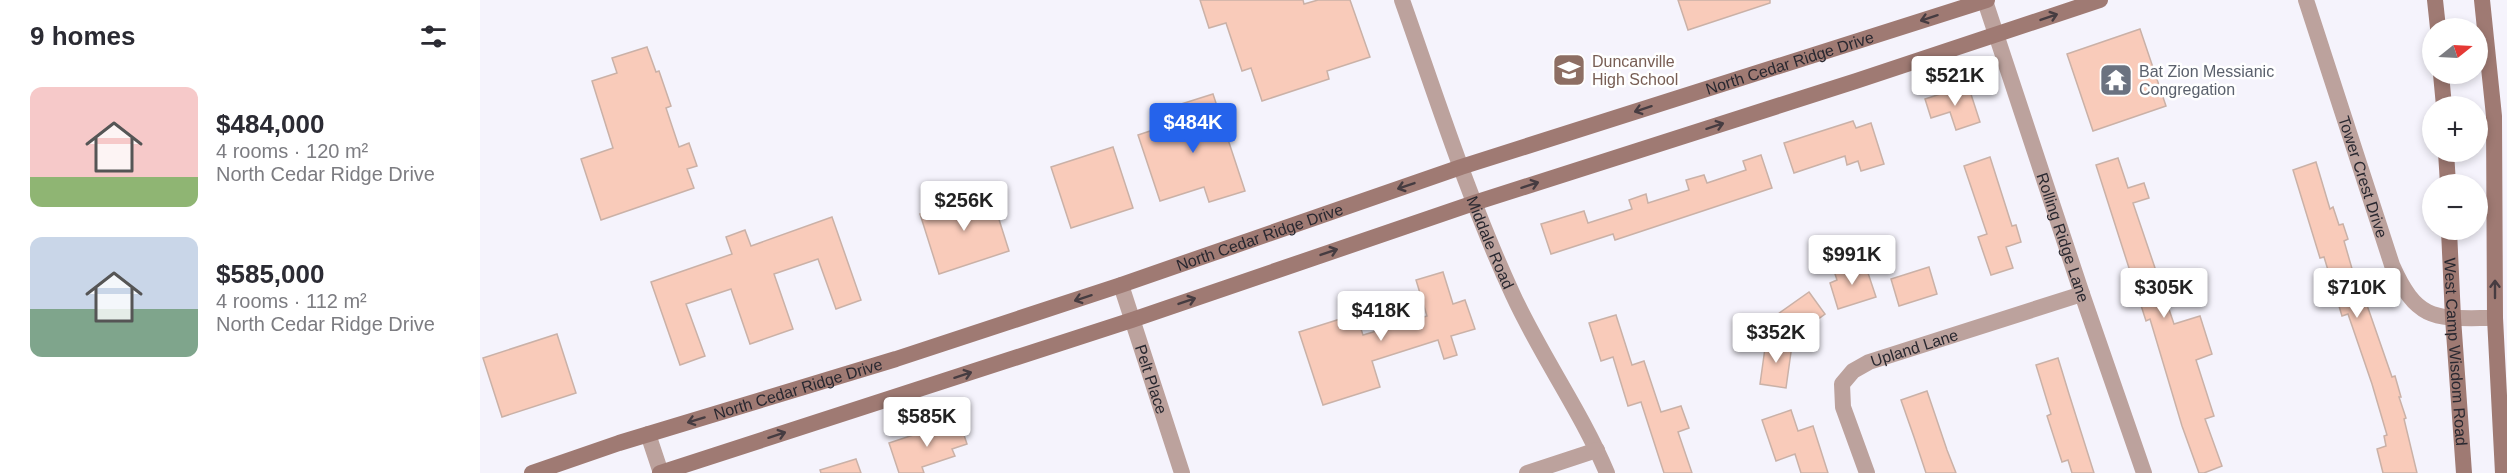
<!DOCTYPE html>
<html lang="en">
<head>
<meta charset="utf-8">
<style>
	body { margin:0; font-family:Helvetica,sans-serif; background:#f7f7f7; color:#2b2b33; height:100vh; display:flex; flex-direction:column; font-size:22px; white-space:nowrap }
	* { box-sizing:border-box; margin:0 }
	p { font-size:20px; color:#7c7c81 }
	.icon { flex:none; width:33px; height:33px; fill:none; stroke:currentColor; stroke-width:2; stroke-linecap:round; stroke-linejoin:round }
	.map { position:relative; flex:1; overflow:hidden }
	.details { display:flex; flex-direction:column; background:#fff; width:480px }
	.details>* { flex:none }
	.needle { width:39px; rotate:72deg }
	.buttons { position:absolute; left:1942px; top:18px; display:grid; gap:12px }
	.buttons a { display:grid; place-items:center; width:66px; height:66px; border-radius:50%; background:#fff; box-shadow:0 3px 9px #0003; font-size:30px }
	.price { position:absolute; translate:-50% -51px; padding:0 14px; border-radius:6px; background:#fff; color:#222; font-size:20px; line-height:39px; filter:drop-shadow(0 2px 3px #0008) }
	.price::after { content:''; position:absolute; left:50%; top:36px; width:18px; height:14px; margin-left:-9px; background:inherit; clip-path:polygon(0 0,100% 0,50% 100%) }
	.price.current { background:#2563eb; color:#fff }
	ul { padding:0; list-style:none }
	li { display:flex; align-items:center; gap:18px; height:150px; padding:0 30px }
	li span { display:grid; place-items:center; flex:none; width:168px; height:120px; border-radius:12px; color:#555 }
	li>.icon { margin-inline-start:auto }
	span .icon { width:72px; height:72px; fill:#fffc; stroke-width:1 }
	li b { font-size:26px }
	h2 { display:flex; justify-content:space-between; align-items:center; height:72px; padding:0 30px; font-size:26px }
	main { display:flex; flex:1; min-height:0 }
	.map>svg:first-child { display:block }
	.building { fill:#f9cbba; stroke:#cab1a7; stroke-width:1.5 }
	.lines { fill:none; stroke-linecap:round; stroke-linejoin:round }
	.minor { stroke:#bca29d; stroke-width:16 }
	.secondary { stroke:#9f7a73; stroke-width:16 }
	.oneway { stroke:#463c41 }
	.labels { text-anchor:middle; stroke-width:5; stroke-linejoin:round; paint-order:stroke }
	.education-label { font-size:16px; fill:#785e54; stroke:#fff; text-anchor:start }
	.street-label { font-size:16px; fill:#292830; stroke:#fff }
	.worship-label { font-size:16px; fill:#5b616d; stroke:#fff; text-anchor:start }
</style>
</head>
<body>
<main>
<section class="details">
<h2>9 homes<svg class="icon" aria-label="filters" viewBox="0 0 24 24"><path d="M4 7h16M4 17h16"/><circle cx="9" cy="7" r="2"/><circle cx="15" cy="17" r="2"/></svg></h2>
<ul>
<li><span style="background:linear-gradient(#f6c9c9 75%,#8fb573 0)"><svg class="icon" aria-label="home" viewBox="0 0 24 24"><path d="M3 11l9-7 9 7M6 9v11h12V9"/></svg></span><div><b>$484,000</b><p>4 rooms · 120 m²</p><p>North Cedar Ridge Drive</p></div></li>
<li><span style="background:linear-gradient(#c9d6e8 60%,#7fa58c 0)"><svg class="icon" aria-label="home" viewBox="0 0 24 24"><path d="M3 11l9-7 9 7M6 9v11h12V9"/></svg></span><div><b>$585,000</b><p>4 rooms · 112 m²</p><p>North Cedar Ridge Drive</p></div></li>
</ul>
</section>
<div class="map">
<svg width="2027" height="473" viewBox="0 0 2027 473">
	<rect width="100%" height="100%" fill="#f5f3fc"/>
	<g class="building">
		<path d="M720,0H823L824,4L838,0H870L890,57L847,71L849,79L782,101L771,68L762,71L746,23L729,28Z"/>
		<path d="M1198,0H1290V3L1208,30Z"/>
		<path d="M1660,29L1686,106L1613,131L1587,54Z"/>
		<path d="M167,47L176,72L179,71L191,106L186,108L199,147L209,143L217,166L207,169L214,188L121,220L101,159L133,148L112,81L137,73L132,58Z"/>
		<path d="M1488,85L1500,122L1476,130L1470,112L1451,118L1445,99Z"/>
		<path d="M733,94L765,191L729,202L724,187L680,201L658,135L703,120L698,105Z"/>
		<path d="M1373,121L1376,128L1391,123L1404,164L1381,171L1378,161L1367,165L1365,156L1314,173L1304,143Z"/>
		<path d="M633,147L653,208L591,228L571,167Z"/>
		<path d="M1281,155L1292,188L1135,240L1133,234L1071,254L1061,224L1104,211L1108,223L1152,209L1149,200L1166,194L1168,203L1209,190L1206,180L1224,175L1227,183L1266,170L1263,161Z"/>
		<path d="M1510,157L1532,226L1536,225L1541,242L1526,247L1533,268L1511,275L1498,237L1507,234L1484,166Z"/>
		<path d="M1638,158L1648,188L1664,183L1669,198L1653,203L1694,324L1720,316L1732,354L1716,360L1734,416L1725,419L1742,466L1724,473H1719L1702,426L1670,319L1666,321L1616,165Z"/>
		<path d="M1836,162L1850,209L1853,207L1859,225L1863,224L1868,239L1864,241L1877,286L1880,285L1912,377L1915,376L1921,397H1919L1926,418L1924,419L1937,473H1903L1897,449L1906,446L1904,436L1907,435L1892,384L1868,314L1862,316L1844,257L1840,258L1813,170Z"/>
		<path d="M510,191L529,251L459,274L440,214Z"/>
		<path d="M352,217L381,300L356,309L338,259L294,274L313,329L270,344L251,289L206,304L225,356L200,365L171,282L252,254L246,237L265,230L271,246Z"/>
		<path d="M1384,261L1396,297L1358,309L1350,283L1357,280L1354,271Z"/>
		<path d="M1449,267L1457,294L1419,306L1411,279Z"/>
		<path d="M963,272L973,304L985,300L995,329L971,336L977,355L964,359L958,340L892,361L900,387L843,405L819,332L876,314L883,335L947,316L936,280Z"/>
		<path d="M1329,292L1345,314L1314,337L1298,314Z"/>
		<path d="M1136,315L1152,365L1164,361L1181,412L1201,406L1209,428L1198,432L1212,473H1184L1161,402L1148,406L1133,357L1121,361L1109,323Z"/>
		<path d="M77,334L96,393L22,417L3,358Z"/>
		<path d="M1286,341L1312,345L1306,388L1280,384Z"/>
		<path d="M1578,358L1589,394L1614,473H1592L1588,460L1582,462L1567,416L1571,414L1556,365Z"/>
		<path d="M1447,391L1467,450L1476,473H1446L1434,437L1421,400Z"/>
		<path d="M1311,410L1318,431L1333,426L1348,473H1321L1315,454L1296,461L1282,420Z"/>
		<path d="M479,420L487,444L472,449L475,456L442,467L444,473H419L409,443Z"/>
		<path d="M376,459L381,473H341L340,470Z"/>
	</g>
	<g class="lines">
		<g class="minor">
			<path id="s1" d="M922,0C957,99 989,200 1033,295C1061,356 1101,411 1127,473"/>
			<path id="s2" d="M1826,0L1912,265C1938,324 1957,318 2015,318"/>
			<path id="s3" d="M1505,1L1602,294L1664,473"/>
			<path id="s4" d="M641,285L702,473"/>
			<path d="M168,434L181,473"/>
			<path d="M1047,473L1117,450"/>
			<path id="s5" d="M1387,473L1363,407L1362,384L1373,371L1389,362L1602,294"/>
		</g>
		<g class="secondary">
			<path d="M1955,0L1958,28"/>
			<path d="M2002,0L2014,116L2015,318L2023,473"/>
			<path d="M1961,74L1964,106"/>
			<path d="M1966,152L1968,184"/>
			<path id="s6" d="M1969,230L1973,318L1984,473"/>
			<path id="s7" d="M52,473L139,443L416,359L641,285L981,167L1507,0"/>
			<path d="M180,473L652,320L994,203L1376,81L1620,0"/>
		</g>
	</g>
	<defs><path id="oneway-shaft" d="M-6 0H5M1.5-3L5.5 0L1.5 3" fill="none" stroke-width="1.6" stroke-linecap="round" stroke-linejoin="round" transform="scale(1.5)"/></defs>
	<g class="oneway">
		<use href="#oneway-shaft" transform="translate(1569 17) rotate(-19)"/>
		<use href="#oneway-shaft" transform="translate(1449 18) rotate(162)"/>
		<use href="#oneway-shaft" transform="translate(1163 109) rotate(162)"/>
		<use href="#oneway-shaft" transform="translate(1235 126) rotate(-18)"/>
		<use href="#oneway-shaft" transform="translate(1050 185) rotate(-18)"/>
		<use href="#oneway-shaft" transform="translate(926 186) rotate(161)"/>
		<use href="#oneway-shaft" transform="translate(849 252) rotate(-19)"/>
		<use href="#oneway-shaft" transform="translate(2015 289) rotate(-90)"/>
		<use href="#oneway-shaft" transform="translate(603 298) rotate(162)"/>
		<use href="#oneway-shaft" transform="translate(707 301) rotate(-19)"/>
		<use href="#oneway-shaft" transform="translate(483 375) rotate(-18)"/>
		<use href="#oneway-shaft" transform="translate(216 420) rotate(163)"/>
		<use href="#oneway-shaft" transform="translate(297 435) rotate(-18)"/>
	</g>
	<defs>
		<g id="school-square" transform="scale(1.725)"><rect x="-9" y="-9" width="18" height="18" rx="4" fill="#8d6e63" stroke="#fff"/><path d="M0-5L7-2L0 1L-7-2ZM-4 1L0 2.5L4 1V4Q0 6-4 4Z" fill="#fff"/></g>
		<g id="temple-square" transform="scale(1.725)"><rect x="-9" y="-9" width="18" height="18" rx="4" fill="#6b7280" stroke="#fff"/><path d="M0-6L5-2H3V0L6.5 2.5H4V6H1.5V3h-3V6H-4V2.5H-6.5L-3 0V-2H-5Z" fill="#fff"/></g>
	</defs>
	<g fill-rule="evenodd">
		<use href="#school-square" x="1089" y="70"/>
		<use href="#temple-square" x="1636" y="80"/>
	</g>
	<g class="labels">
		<g class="education-label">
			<text x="1112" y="67">Duncanville<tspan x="1112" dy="18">High School</tspan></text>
		</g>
		<g class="street-label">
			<text dy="6" stroke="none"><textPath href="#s7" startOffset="1323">North Cedar Ridge Drive</textPath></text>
			<text dy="6" stroke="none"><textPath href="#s2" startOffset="186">Tower Crest Drive</textPath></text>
			<text dy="6" stroke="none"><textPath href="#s7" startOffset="765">North Cedar Ridge Drive</textPath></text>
			<text dy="6" stroke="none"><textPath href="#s3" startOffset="249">Rolling Ridge Lane</textPath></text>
			<text dy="6" stroke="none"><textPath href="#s1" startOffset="258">Middale Road</textPath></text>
			<text dy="6" stroke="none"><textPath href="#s5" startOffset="176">Upland Lane</textPath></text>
			<text dy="6" stroke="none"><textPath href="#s6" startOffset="122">West Camp Wisdom Road</textPath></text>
			<text dy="6" stroke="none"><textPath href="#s4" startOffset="99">Pelt Place</textPath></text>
			<text dy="6" stroke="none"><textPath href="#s7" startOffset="279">North Cedar Ridge Drive</textPath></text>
		</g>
		<g class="worship-label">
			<text x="1659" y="77">Bat Zion Messianic<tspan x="1659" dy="18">Congregation</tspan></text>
		</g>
	</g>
</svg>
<div class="buttons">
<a><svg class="needle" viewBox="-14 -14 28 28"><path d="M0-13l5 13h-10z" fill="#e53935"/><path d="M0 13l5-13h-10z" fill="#7c7c81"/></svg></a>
<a>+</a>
<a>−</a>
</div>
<b class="price" style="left:1475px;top:107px">$521K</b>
<b class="price current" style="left:713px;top:154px">$484K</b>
<b class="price" style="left:484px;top:232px">$256K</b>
<b class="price" style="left:1372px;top:286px">$991K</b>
<b class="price" style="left:1684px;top:319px">$305K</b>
<b class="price" style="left:1877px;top:319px">$710K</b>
<b class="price" style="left:901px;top:342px">$418K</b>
<b class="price" style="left:1296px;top:364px">$352K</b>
<b class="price" style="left:447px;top:448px">$585K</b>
</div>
</main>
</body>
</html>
